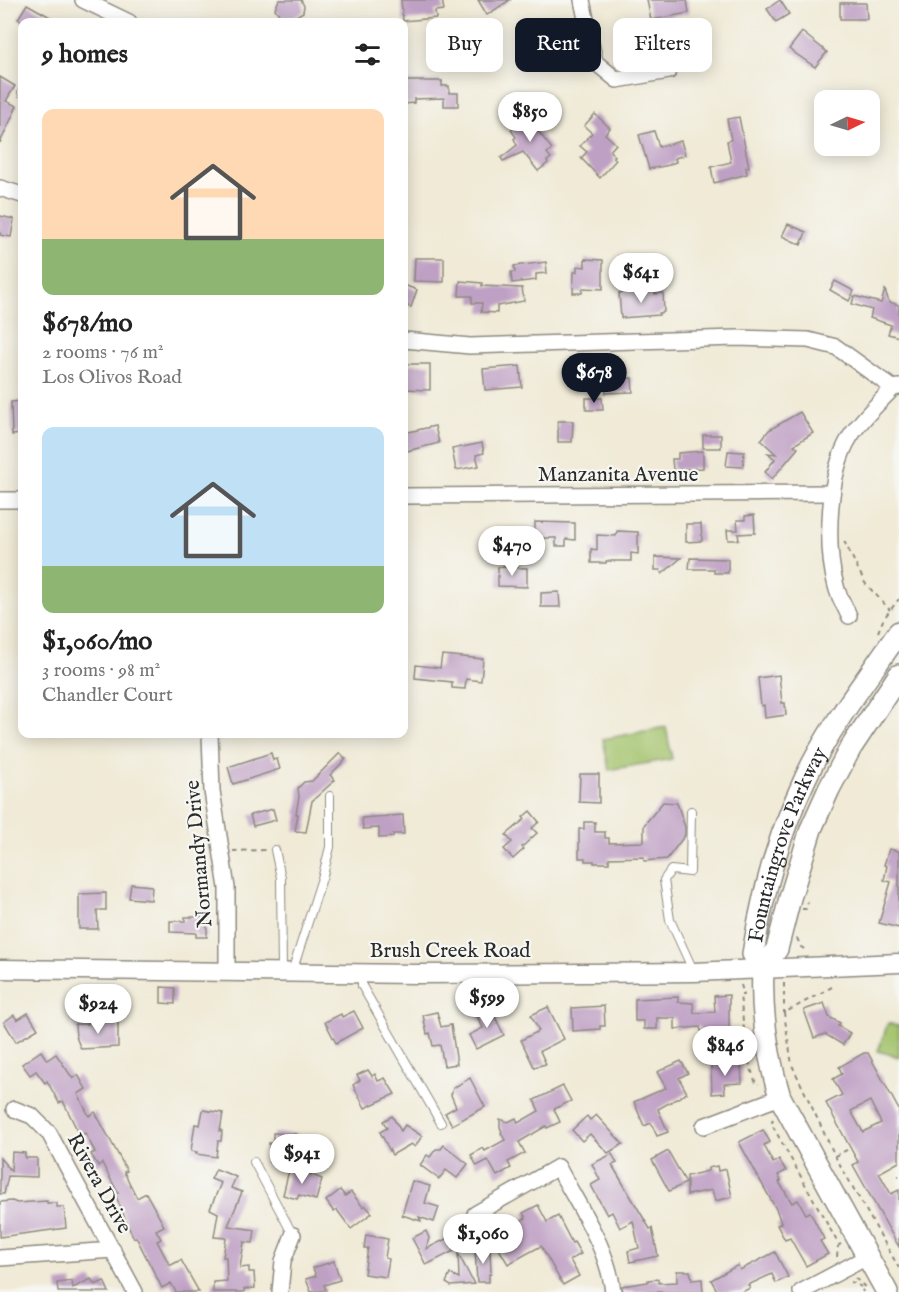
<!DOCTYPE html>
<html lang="en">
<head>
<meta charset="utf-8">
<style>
	body { margin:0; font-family:"IM FELL English",serif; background:#f6f6f6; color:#222; height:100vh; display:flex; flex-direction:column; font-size:22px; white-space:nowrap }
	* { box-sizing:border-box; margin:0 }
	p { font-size:20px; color:#767676 }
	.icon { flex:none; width:33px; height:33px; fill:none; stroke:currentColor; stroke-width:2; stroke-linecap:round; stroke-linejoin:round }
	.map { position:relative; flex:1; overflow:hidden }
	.panel { position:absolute; left:18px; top:18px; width:390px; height:720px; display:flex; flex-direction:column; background:#fff; border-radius:12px; box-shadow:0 3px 15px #0003 }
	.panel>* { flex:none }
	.top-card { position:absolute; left:426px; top:18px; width:382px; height:54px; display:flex; gap:12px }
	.needle { width:39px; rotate:85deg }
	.controls { position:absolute; left:814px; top:90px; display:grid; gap:12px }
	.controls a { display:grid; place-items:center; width:66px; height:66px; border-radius:12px; background:#fff; box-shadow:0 3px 15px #0003; font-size:30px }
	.price { position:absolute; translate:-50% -51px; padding:0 14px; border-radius:21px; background:#fff; color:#222; font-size:20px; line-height:39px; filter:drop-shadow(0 2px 3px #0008) }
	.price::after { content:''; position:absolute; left:50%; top:36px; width:18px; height:14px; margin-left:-9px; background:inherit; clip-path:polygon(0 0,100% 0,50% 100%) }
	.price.on { background:#111827; color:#fff }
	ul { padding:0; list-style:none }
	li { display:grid; align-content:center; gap:12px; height:318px; padding:0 24px }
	li span { display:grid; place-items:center; height:186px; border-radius:12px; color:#555 }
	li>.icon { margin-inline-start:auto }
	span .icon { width:108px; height:108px; fill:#fffc; stroke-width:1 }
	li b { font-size:26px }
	h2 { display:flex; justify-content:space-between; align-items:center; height:72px; padding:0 24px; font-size:26px }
	.pill { padding:0 21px; border-radius:12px; background:#fff; box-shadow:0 3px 15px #0003; font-size:21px; line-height:54px }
	.pill.on { background:#111827; color:#fff }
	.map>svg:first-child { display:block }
	.green { fill:#a2c26a; stroke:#66764a; stroke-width:1.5 }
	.building { fill:#bfa0c5; fill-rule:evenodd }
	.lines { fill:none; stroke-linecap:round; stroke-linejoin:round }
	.service-casing { stroke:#8e8a80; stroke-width:10 }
	.minor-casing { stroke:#8e8a80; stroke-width:18 }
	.tertiary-casing { stroke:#8e8a80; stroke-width:21 }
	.secondary-casing { stroke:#8e8a80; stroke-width:24 }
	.path { stroke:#8e8a80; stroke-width:2; stroke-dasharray:4.5 4.5; stroke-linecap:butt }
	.service { stroke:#fff; stroke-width:8 }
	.minor { stroke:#fff; stroke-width:15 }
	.tertiary { stroke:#fff; stroke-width:18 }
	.secondary { stroke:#fff; stroke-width:21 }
	.labels { text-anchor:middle; stroke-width:4.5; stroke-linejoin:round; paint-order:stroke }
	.street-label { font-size:21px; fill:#2b2b2b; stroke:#f6f6f2 }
</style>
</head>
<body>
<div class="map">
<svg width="899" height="1292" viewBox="0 0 899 1292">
	<rect width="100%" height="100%" fill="#f6f6f2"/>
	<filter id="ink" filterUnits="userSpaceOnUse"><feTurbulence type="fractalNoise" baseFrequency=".0167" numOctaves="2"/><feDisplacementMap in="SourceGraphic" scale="12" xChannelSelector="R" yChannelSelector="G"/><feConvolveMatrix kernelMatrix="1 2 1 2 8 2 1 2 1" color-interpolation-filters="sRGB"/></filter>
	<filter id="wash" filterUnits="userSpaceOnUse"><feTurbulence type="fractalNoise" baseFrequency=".008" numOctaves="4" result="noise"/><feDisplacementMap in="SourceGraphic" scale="24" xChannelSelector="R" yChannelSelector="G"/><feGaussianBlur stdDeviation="1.35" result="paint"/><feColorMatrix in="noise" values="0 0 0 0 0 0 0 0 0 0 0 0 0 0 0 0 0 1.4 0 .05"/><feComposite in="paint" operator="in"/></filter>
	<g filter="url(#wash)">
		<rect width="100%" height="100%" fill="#f0ead6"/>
		<g class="green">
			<path d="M666,727L672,759L609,770L603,739Z"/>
			<path d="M888,1023L899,1026V1057L878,1051Z"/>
		</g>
		<g id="blocks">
			<g class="building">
				<path d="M279,0H301L304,6L303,12L293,18L281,17L275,9Z"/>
				<path d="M401,0H442L444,10L435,11L436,18L403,21Z"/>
				<path d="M478,0H510L487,15Z"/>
				<path d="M647,0H687L689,13L651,20Z"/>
				<path d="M780,0L789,14L776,22L767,9Z"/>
				<path d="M840,3H866L867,19H840Z"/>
				<path d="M27,4L59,22H24L18,19Z"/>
				<path d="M572,25L574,42L551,44L549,27Z"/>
				<path d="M802,32L827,52L815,67L789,49Z"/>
				<path d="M0,77L15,86L6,101L17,106L0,143Z"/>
				<path d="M404,81H442V86H449V93H458V106H444V98L414,99V103L404,104Z"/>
				<path d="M534,112L540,119L533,125L552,149L547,153L551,158L547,161L548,163L538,171L523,152L503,161L501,158L517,145L514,139L516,137L511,130Z"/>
				<path d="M595,114L610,128L605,134L616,144L610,151L615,156L613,158L616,160L600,178L581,158L587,152L580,146L592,133L584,126Z"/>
				<path d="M739,117L749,167H746L747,174L714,183L711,167L731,162L727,141L731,140L727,119Z"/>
				<path d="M654,131L659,147L681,141L685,155L675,158L676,162L670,164V165L649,169L639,135Z"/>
				<path d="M0,216L14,219L11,237L0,235Z"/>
				<path d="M788,224L806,232L801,245L782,236Z"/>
				<path d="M415,258H444V282L414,281Z"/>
				<path d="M585,259L603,260V289L583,288L582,293H573L574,272H577V266L585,267Z"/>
				<path d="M546,262L547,273L536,274V280L512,283L511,272H515L514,266Z"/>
				<path d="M460,281L482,283V286L522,288L524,301L497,306V313L481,312L482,303H472V296H459Z"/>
				<path d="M835,281L854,291L849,301L830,290Z"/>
				<path d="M404,285L417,290L411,307L404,305Z"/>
				<path d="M655,290V294L663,293L664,312L659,313V315L621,318L619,293Z"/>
				<path d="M885,290L889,302L899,305V337L888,334L891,325L870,318L872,310L852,304L854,296L881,303Z"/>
				<path d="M404,364H430V390L404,389Z"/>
				<path d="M520,366L522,387L485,390L483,369Z"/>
				<path d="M632,378L633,392L606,393L605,379Z"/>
				<path d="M586,398H602L603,410H586Z"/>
				<path d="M22,401V434L12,435L11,402Z"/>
				<path d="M800,412L813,433L794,445L798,448L772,479L765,472L775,459L768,453L776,454L761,440L769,430Z"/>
				<path d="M558,421H573L572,442H558Z"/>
				<path d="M435,426L439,443L407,451L404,433Z"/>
				<rect x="703" y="435" width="18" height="13"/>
				<path d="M482,443L484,453L476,455L479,466L456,470L452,449Z"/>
				<path d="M703,451V468L673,470L672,459H678V453Z"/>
				<path d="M728,451L744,452L743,467L726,466Z"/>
				<path d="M754,515L755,533L738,534L739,540H728L727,530H738L737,520H745V516Z"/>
				<path d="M535,522L575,523V540L566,539V546H556V538H535Z"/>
				<path d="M686,524H701L702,541L686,542Z"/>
				<path d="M617,531L638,532V554L631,553V561H606V563H591V549L597,550V535L616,536Z"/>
				<path d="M655,557L681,558L662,574L660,570H655Z"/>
				<path d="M690,558L728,559V573H714V569H689Z"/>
				<path d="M498,567L527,568V587L498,586Z"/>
				<path d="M559,592L560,607H541V593Z"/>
				<path d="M442,655L483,659L481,681L466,679L465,689L452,688V682L415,678L416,665L440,668Z"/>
				<path d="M779,675L782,703H785L786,715L765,718L764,705L761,706L758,678Z"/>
				<path d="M271,753L273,760L277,759L280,769L233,784L228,767Z"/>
				<path d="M340,753L346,759L330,775L335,780L312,801L306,832L295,831L298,814H296L299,797L298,788L304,782L312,781Z"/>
				<path d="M580,774H599V803L579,802Z"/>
				<path d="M663,802L677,803L685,827V835L667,859L644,861V857L609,858V863H594V861H585V858H579V829H584V822H595V832H605V838H609V843L644,842V825Z"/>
				<path d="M273,809L276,820L253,826L250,815Z"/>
				<path d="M530,811L539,822L532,828L537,833L522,847L524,849L513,859L504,849L512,842L506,835L525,819L523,817Z"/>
				<path d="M403,815L404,834H393V837L379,838V828L363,829L362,818Z"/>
				<path d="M889,849L899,851V928L879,923L891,882L884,880L887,866L884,865Z"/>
				<path d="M131,884L152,886L151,900L129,898Z"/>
				<path d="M106,893V910H97L98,929H79V894Z"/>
				<path d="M185,917H207V937H196V933L170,932V921H185Z"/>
				<path d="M161,987L175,988V1004L161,1003Z"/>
				<path d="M729,995V1029L701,1031L700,1027L675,1029V1018H657V1029H644V1021H635V999L678,997V1002L693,1003L694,1013L715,1012L714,996Z"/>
				<path d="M824,1003L829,1017L840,1023L838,1026L850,1033L843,1045L825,1034L814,1038L804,1010Z"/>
				<path d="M604,1006L605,1026H600V1029L573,1031L572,1008Z"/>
				<path d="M490,1007L504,1035L476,1049L469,1035L483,1028L476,1014Z"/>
				<path d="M548,1007L564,1039L540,1051L546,1064L534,1067L521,1040L539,1031L531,1015Z"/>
				<path d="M354,1011L363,1028L336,1043L325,1022L341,1014L342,1017Z"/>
				<path d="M437,1012L441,1027L451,1025L457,1064L444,1066L440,1045L433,1046L430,1033L427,1034L423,1015Z"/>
				<path d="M28,1013L38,1029L16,1042L4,1022L14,1015L17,1020Z"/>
				<path d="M106,1021H118V1047L81,1049L76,1037L75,1024H88V1022Z"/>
				<path d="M41,1051L47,1060L56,1054L73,1079L78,1075L86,1089L78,1094L89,1116L95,1112L127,1171L124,1172L137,1198L146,1193L164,1226L156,1230L161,1239L157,1241L168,1262L171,1265L181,1260L199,1292H176L171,1283L162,1288L136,1237L134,1238L129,1228L115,1194L118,1193L102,1163L98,1166L91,1154L95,1152L85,1133L80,1136L63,1101L59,1103L47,1081L45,1083L36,1071L30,1075L22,1064Z"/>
				<path d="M864,1053H868L899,1110V1162L879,1173L891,1194L899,1190V1247L853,1165L858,1162L826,1103L842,1095L833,1079L842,1074L839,1067ZM870,1101L881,1123L863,1132L851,1111Z"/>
				<path d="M681,1061L688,1073L679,1078L687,1093L658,1109L668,1132L657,1136L651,1123L644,1126L634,1102L666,1088L657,1072Z"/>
				<path d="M741,1065L742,1083L724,1084L725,1093L712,1094L711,1066Z"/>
				<path d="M368,1070L372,1076L375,1074L378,1081L385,1078L395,1094L365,1108L353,1085L360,1080L357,1075Z"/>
				<path d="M470,1078L485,1107L452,1125L445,1113L456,1107L451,1095L453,1088Z"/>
				<path d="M563,1086L571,1101L554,1109L560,1122L547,1128L546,1126L519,1142L525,1153L508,1162L511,1168L497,1176L488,1160L477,1166L471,1155L483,1148L485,1151L505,1140L501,1133L502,1132L500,1127V1119L508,1122L516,1118L518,1123L539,1111L534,1100Z"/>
				<path d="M203,1110L223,1113L220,1131H222L221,1141H218L216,1157L196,1154L197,1152L191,1151L195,1124L200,1125Z"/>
				<path d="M596,1115L623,1144L608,1153L590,1134L582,1141L572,1130L587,1116L590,1120Z"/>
				<path d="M392,1116L401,1131L405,1125L422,1136L415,1147L411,1144L392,1155L380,1132L387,1128L383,1121Z"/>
				<path d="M763,1130L770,1142L764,1145L773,1163L779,1159L786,1171L778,1175L781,1181L779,1182L792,1203L798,1200L806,1214L810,1212L824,1239L820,1241L828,1254L806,1266L790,1238L785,1240L777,1225L781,1223L777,1211L739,1142Z"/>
				<path d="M273,1133L297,1134L296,1163L269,1162V1143H273Z"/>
				<path d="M444,1145L468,1164L457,1178L446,1170L439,1179L420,1165L427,1155L430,1157L436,1149H441Z"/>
				<path d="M668,1151L686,1183L669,1191L652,1160Z"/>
				<path d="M12,1152L25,1153V1158H37V1177L8,1176L4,1194H0V1158L11,1171Z"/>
				<path d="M612,1154L617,1163L612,1165L650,1229L652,1228L658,1256L630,1262L628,1251L639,1248L633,1221L620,1228L612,1212L607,1215L591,1185L600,1180L592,1164Z"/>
				<path d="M290,1166L322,1179L316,1200L299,1195L297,1199L283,1195Z"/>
				<path d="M717,1166L718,1171L726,1169L732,1197L715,1201L712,1190L687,1195V1176L708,1171V1168Z"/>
				<path d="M216,1169L236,1177L231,1188L242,1192L228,1226L255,1230L253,1243L244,1242L240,1268L249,1267V1272H254L255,1288L244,1289V1292H213V1282L227,1281L226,1257H223L226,1238L214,1237L218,1213L210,1209L221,1183L211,1179Z"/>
				<path d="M412,1181L430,1186L425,1203L439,1207L434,1222L419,1217L421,1221L402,1215Z"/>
				<path d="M340,1190L345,1196L351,1192L363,1207L365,1205L372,1213L351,1229L337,1210L334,1212L326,1201Z"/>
				<path d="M12,1201L17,1203L47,1201V1203H57V1207H64L66,1228L0,1237V1202Z"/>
				<path d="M538,1205L547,1222L558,1216L572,1243L574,1242L581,1254L570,1260L579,1276L563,1285L541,1246L508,1264L499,1249L515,1240L508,1228L526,1218L523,1213Z"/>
				<path d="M426,1231L429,1238L426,1249L450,1237L456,1250L426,1265L412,1238Z"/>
				<path d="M366,1235L388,1239L385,1258L389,1259L386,1277L364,1274L368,1248H364Z"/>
				<path d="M490,1248L491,1274H489V1282H477L475,1249Z"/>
				<path d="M775,1252L788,1277L776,1283L772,1274L748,1285L750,1288L742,1292H718L711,1280L738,1265L740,1270Z"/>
				<path d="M458,1253L474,1284L451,1286L446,1283L450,1274L459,1278Z"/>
				<path d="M334,1261L340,1280L324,1285L326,1290L311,1292L306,1279L316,1276L313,1268Z"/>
				<path d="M677,1271H690L692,1280L702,1279L703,1292H623L622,1286L648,1282V1280L658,1279L659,1283L677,1282Z"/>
				<path d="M91,1279L95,1285L104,1281L109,1292H58L57,1283L72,1281L73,1288Z"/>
			</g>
		</g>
	</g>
	<g filter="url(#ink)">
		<use href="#blocks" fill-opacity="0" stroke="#8e8a80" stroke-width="1.5"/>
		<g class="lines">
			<g class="service-casing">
				<g id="service">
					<path d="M22,92V93"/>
					<path d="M691,811L690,872L671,870L664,880L670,920L693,970"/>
					<path d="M275,850L281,878L282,972"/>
					<path d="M292,972L323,875L330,847V796"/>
					<path d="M362,974V986L441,1123"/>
					<path d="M254,1162L293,1235"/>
				</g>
			</g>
			<g class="minor-casing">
				<g id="minor">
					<path d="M83,0L129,22"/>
					<path d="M582,0L595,62L617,80L669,71"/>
					<path d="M0,188L22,195"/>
					<path d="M404,340L470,346L737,338L808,340L836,347L893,388"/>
					<path d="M404,496L832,493"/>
					<path d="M0,500H22"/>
					<path d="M849,616C845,606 838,596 836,586C825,546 828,472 850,437C862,418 878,404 893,388L899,387"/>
					<path d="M210,734L212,791L227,888V970"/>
					<path d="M14,1109L32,1116L49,1133L135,1292"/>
					<path d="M704,1126L780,1097"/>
					<path d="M475,1214L558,1167C578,1206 608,1247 613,1292"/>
					<path d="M0,1258L113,1250"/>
					<path d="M280,1292L283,1261L293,1235"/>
					<path d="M801,1292L867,1257"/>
				</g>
			</g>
			<g class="tertiary-casing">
				<path id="tertiary" d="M0,969L417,974L586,973L694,972L899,963"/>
			</g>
			<g class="secondary-casing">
				<g id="secondary">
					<path id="s1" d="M763,968L753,954C762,894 779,834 805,779C829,727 867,679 899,632"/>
					<path d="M763,968C761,1011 767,1055 780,1097L887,1292"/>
					<path d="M763,968L777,949L790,898L811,829L829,789L850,749L899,675"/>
				</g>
			</g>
			<g class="path">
				<path d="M844,541L865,583L890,610"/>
				<path d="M878,632L884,618L899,599"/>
				<path d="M233,851L266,850"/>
				<path d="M802,909H806L808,901"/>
				<path d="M797,938L801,947L808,951"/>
				<path d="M784,983V1013"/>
				<path d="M741,985L744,995H740L747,1056L756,1084H759"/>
				<path d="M832,987L784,1013L792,1065L835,1156L899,1268"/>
				<path d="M772,1119L773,1121L771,1123L839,1245L841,1244"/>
				<path d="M835,1156L851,1148"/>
				<path d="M898,1176H899"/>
				<path d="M837,1257L838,1246"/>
				<path d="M855,1278L864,1286L861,1287L863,1292"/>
				<path d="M850,1282L855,1283L861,1287"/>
			</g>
			<use href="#service" class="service"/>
			<use href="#minor" class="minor"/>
			<use href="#tertiary" class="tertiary"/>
			<use href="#secondary" class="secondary"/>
		</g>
	</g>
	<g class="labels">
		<g class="street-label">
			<text x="618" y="481">Manzanita Avenue</text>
			<text dy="7" stroke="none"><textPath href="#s1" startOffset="132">Fountaingrove Parkway</textPath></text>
			<text transform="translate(198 854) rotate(-95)" y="7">Normandy Drive</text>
			<text x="450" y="957">Brush Creek Road</text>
			<text transform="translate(100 1183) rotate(61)" y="7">Rivera Drive</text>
		</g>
	</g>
</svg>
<div class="controls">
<a><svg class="needle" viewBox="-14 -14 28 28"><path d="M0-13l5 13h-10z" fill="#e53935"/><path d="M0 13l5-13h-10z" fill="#767676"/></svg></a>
</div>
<b class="price" style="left:530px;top:143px">$850</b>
<b class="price" style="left:641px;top:304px">$641</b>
<b class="price on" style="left:594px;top:404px">$678</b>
<b class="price" style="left:512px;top:577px">$470</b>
<b class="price" style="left:487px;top:1029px">$599</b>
<b class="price" style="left:98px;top:1035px">$924</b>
<b class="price" style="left:725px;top:1077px">$846</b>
<b class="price" style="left:302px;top:1185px">$941</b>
<b class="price" style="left:483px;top:1265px">$1,060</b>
<div class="top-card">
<a class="pill">Buy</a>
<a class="pill on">Rent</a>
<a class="pill">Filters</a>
</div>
<section class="panel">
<h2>9 homes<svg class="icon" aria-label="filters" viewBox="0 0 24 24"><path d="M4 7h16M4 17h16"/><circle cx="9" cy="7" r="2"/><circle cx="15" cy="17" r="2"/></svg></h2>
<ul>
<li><span style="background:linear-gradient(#ffd9b3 70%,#8fb573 0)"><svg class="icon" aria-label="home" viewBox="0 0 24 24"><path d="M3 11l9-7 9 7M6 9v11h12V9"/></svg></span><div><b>$678/mo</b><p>2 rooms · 76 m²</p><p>Los Olivos Road</p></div></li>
<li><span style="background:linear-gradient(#bfe0f5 75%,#8fb573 0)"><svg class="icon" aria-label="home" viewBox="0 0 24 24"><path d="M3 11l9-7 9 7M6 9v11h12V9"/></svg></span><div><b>$1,060/mo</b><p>3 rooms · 98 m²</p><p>Chandler Court</p></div></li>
</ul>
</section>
</div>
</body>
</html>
